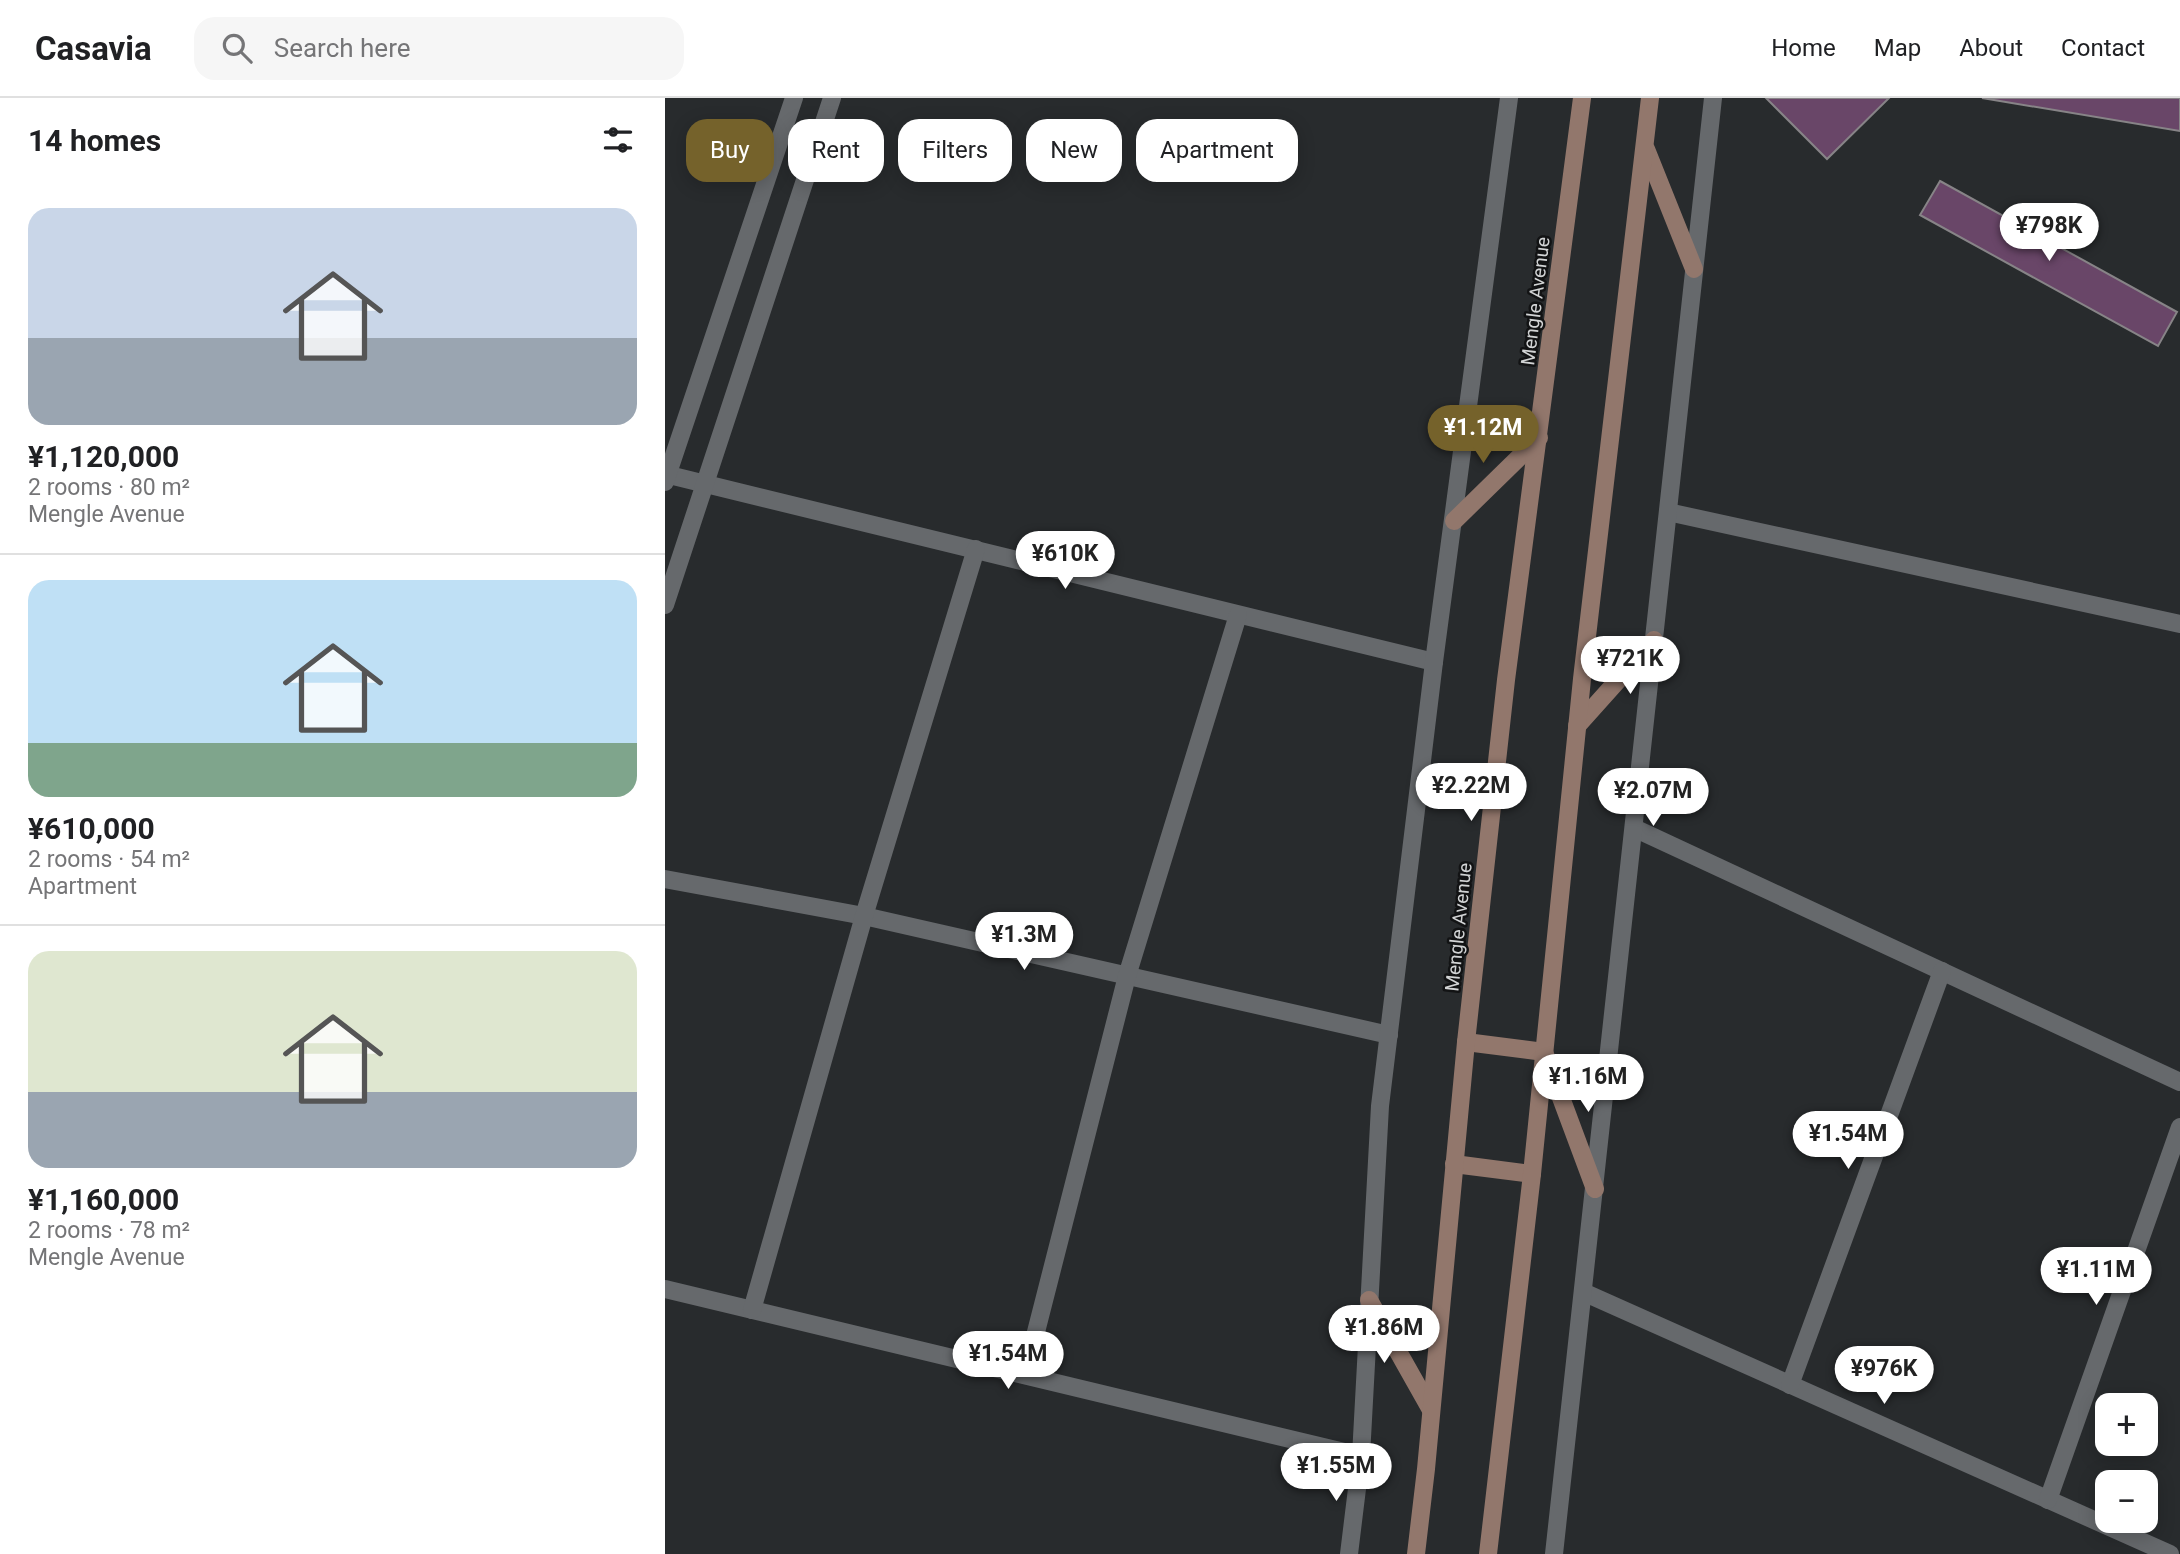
<!DOCTYPE html>
<html lang="en">
<head>
<meta charset="utf-8">
<style>
	body { margin:0; font-family:Roboto,sans-serif; background:#f6f6f6; color:#202124; height:100vh; display:flex; flex-direction:column; font-size:26px; white-space:nowrap }
	* { box-sizing:border-box; margin:0 }
	p { font-size:23px; color:#757577 }
	.icon { flex:none; width:38px; height:38px; fill:none; stroke:currentColor; stroke-width:2; stroke-linecap:round; stroke-linejoin:round }
	.map { position:relative; flex:1; overflow:hidden }
	.sheet { display:flex; flex-direction:column; background:#fff; width:665px }
	.sheet>* { flex:none }
	.hud { position:absolute; left:21px; top:21px; width:665px; height:63px; display:flex; gap:14px }
	.tools { position:absolute; left:1430px; top:1295px; display:grid; gap:14px }
	.tools a { display:grid; place-items:center; width:63px; height:63px; border-radius:14px; background:#fff; box-shadow:0 4px 18px #0003; font-size:35px }
	.price { position:absolute; translate:-50% -60px; padding:0 16px; border-radius:24px; background:#fff; color:#222; font-size:23px; line-height:46px; filter:drop-shadow(0 2px 4px #0008) }
	.price::after { content:''; position:absolute; left:50%; top:42px; width:21px; height:16px; margin-left:-10px; background:inherit; clip-path:polygon(0 0,100% 0,50% 100%) }
	.price.active { background:#75622b; color:#fff }
	ul { padding:0; list-style:none }
	li { display:grid; align-content:center; gap:14px; height:371px; padding:0 28px }
	li+li { border-top:2px solid #e0e0e0 }
	li span { display:grid; place-items:center; height:217px; border-radius:21px; color:#555 }
	li>.icon { margin-inline-start:auto }
	span .icon { width:126px; height:126px; fill:#fffc; stroke-width:1 }
	li b { font-size:30px }
	h2 { display:flex; justify-content:space-between; align-items:center; height:84px; padding:0 28px; font-size:30px }
	.chip { padding:0 24px; border-radius:21px; background:#fff; box-shadow:0 4px 18px #0003; font-size:24px; line-height:63px }
	.chip.active { background:#75622b; color:#fff }
	header { display:flex; align-items:center; gap:42px; box-sizing:border-box; height:98px; padding:0 35px; background:#fff; border-bottom:2px solid #e0e0e0 }
	header strong { font-size:33px }
	nav { display:flex; gap:38px; margin-inline-start:auto; font-size:24px }
	.search { width:490px; height:63px; background:#f6f6f6; display:flex; align-items:center; gap:18px; box-sizing:border-box; padding:0 24px; border-radius:21px; color:#757577; font-size:26px }
	main { display:flex; flex:1; min-height:0 }
	.map>svg:first-child { display:block }
	.building { fill:#694668; stroke:#878487; stroke-width:2 }
	.lines { fill:none; stroke-linecap:round; stroke-linejoin:round }
	.street { stroke:#66696c; stroke-width:18 }
	.secondary { stroke:#92776c; stroke-width:18 }
	.labels { text-anchor:middle; stroke-width:5; stroke-linejoin:round; paint-order:stroke }
	.street-label { font-size:19px; fill:#d2d4d5; stroke:#121314 }
</style>
</head>
<body>
<header>
<strong>Casavia</strong>
<div class="search"><svg class="icon" aria-label="search" viewBox="0 0 24 24"><circle cx="10" cy="10" r="6"/><path d="M15 15l6 6"/></svg>Search here</div>
<nav><a>Home</a><a>Map</a><a>About</a><a>Contact</a></nav>
</header>
<main>
<section class="sheet">
<h2>14 homes<svg class="icon" aria-label="filters" viewBox="0 0 24 24"><path d="M4 7h16M4 17h16"/><circle cx="9" cy="7" r="2"/><circle cx="15" cy="17" r="2"/></svg></h2>
<ul>
<li><span style="background:linear-gradient(#c9d6e8 60%,#9aa5b1 0)"><svg class="icon" aria-label="home" viewBox="0 0 24 24"><path d="M3 11l9-7 9 7M6 9v11h12V9"/></svg></span><div><b>¥1,120,000</b><p>2 rooms · 80 m²</p><p>Mengle Avenue</p></div></li>
<li><span style="background:linear-gradient(#bfe0f5 75%,#7fa58c 0)"><svg class="icon" aria-label="home" viewBox="0 0 24 24"><path d="M3 11l9-7 9 7M6 9v11h12V9"/></svg></span><div><b>¥610,000</b><p>2 rooms · 54 m²</p><p>Apartment</p></div></li>
<li><span style="background:linear-gradient(#dfe7d0 65%,#9aa5b1 0)"><svg class="icon" aria-label="home" viewBox="0 0 24 24"><path d="M3 11l9-7 9 7M6 9v11h12V9"/></svg></span><div><b>¥1,160,000</b><p>2 rooms · 78 m²</p><p>Mengle Avenue</p></div></li>
</ul>
</section>
<div class="map">
<svg width="1515" height="1456" viewBox="0 0 1515 1456">
	<rect width="100%" height="100%" fill="#282b2d"/>
	<g class="building">
		<path d="M1101,0H1224L1162,61Z"/>
		<path d="M1317,0H1515V33Z"/>
		<path d="M1275,83L1512,214L1493,248L1255,117Z"/>
	</g>
	<g class="lines">
		<g class="street">
			<path d="M0,376L769,564"/>
			<path d="M0,384L129,0"/>
			<path d="M1003,414L1515,526"/>
			<path d="M0,507L167,0"/>
			<path d="M969,730L1515,984"/>
			<path d="M0,781L199,818L724,937"/>
			<path d="M0,1191L696,1358"/>
			<path d="M918,1194L1505,1456"/>
			<path d="M87,1212L199,818L311,451"/>
			<path d="M360,1277L462,878L573,517"/>
			<path d="M1125,1287L1277,873"/>
			<path d="M1383,1402L1515,1029"/>
			<path d="M684,1456L696,1358L715,1008L769,564L844,0"/>
			<path d="M889,1456L1048,0"/>
		</g>
		<g class="secondary">
			<path d="M981,51L1029,171"/>
			<path d="M789,423L874,340"/>
			<path d="M912,628L989,542"/>
			<path d="M801,944L879,954L930,1091"/>
			<path d="M789,1066L867,1076"/>
			<path d="M704,1202L766,1312"/>
			<path d="M751,1456L761,1371L801,944L841,582L917,0"/>
			<path d="M823,1456L867,1076L917,581L985,0"/>
		</g>
	</g>
	<g class="labels">
		<g class="street-label">
			<text transform="translate(870 203) rotate(-83)" y="7">Mengle Avenue</text>
			<text transform="translate(793 829) rotate(-84)" y="7">Mengle Avenue</text>
		</g>
	</g>
</svg>
<div class="tools">
<a>+</a>
<a>−</a>
</div>
<b class="price" style="left:1384px;top:165px">¥798K</b>
<b class="price active" style="left:818px;top:367px">¥1.12M</b>
<b class="price" style="left:400px;top:493px">¥610K</b>
<b class="price" style="left:965px;top:598px">¥721K</b>
<b class="price" style="left:806px;top:725px">¥2.22M</b>
<b class="price" style="left:988px;top:730px">¥2.07M</b>
<b class="price" style="left:359px;top:874px">¥1.3M</b>
<b class="price" style="left:923px;top:1016px">¥1.16M</b>
<b class="price" style="left:1183px;top:1073px">¥1.54M</b>
<b class="price" style="left:1431px;top:1209px">¥1.11M</b>
<b class="price" style="left:719px;top:1267px">¥1.86M</b>
<b class="price" style="left:343px;top:1293px">¥1.54M</b>
<b class="price" style="left:1219px;top:1308px">¥976K</b>
<b class="price" style="left:671px;top:1405px">¥1.55M</b>
<div class="hud">
<a class="chip active">Buy</a>
<a class="chip">Rent</a>
<a class="chip">Filters</a>
<a class="chip">New</a>
<a class="chip">Apartment</a>
</div>
</div>
</main>
</body>
</html>
